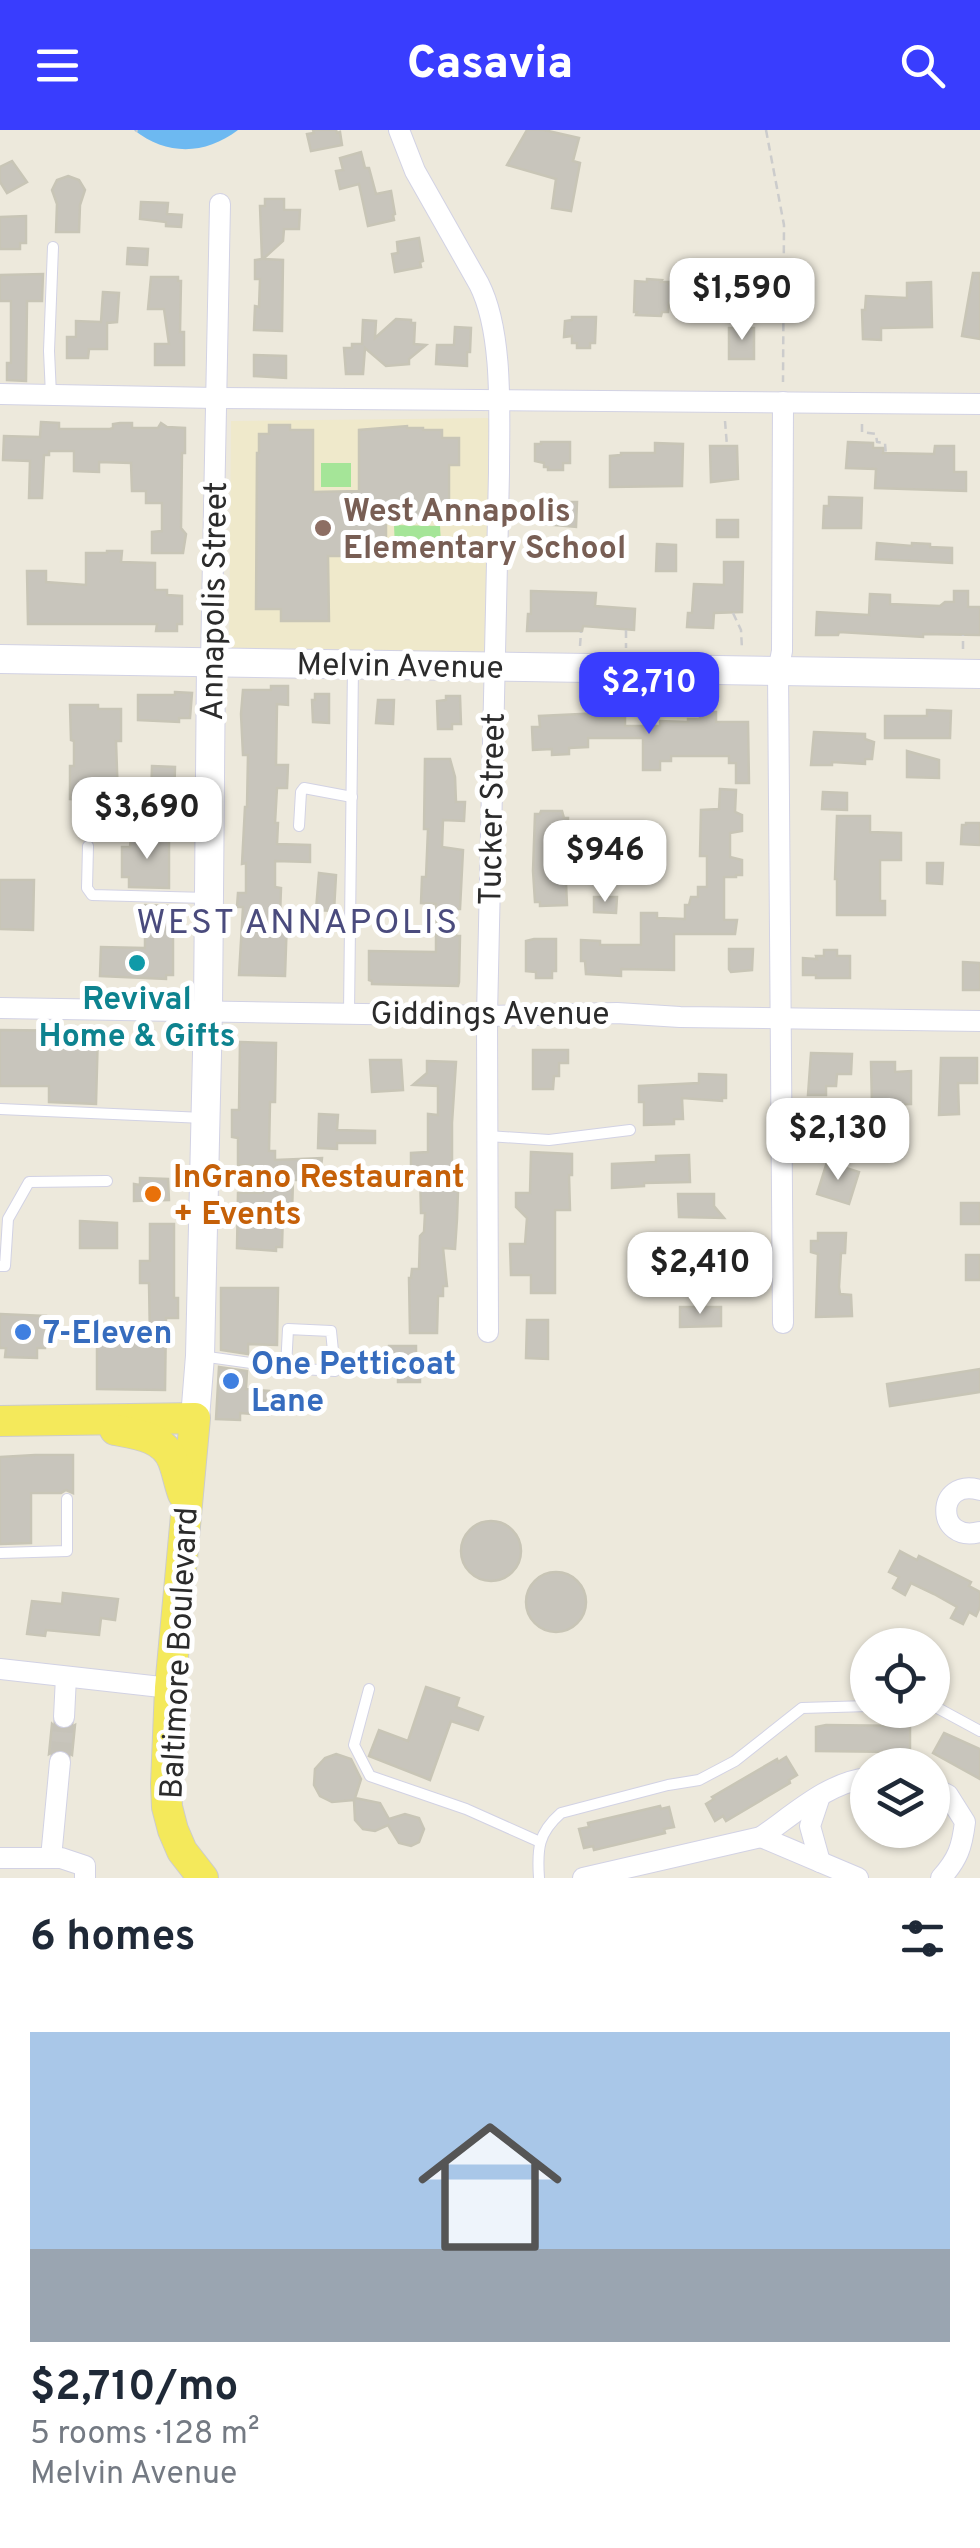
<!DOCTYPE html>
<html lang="en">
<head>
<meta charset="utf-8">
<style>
	body { margin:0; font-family:Overpass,sans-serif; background:#f2f2f3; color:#1f2937; height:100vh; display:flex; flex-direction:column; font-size:38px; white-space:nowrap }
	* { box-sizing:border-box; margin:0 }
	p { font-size:32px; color:#747a83 }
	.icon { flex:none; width:55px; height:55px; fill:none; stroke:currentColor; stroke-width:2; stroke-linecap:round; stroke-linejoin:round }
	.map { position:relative; height:1748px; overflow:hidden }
	.drawer { display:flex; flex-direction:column; background:#fff; flex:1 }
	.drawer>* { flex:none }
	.controls { position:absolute; left:850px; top:1498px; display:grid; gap:20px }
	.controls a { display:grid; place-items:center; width:100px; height:100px; border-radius:50%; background:#fff; box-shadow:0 2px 8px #0004; font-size:50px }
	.price { position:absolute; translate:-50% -85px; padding:0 22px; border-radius:20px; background:#fff; color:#222; font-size:32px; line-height:65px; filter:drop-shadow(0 2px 5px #0008) }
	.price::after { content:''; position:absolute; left:50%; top:60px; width:30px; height:22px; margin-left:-15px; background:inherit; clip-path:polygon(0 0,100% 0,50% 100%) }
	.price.selected { background:#393dfe; color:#fff }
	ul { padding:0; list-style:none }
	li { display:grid; align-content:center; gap:20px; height:530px; padding:0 30px }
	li+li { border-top:2px solid #e0e1e3 }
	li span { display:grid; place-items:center; height:310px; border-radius:0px; color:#555 }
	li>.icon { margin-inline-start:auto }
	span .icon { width:180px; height:180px; fill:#fffc; stroke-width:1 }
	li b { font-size:42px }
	h2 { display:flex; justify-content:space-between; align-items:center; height:120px; padding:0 30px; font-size:42px }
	header { display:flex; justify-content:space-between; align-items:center; height:130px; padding:0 30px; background:#393dfe; color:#fff; font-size:45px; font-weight:800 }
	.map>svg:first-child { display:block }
	.education { fill:#efe9cb }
	.green { fill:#a5e598 }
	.water { fill:#6db9f1 }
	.building { fill:#c8c5bc; stroke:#c8c5b6; stroke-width:2.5 }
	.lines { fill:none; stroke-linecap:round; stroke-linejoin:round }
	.street-tunnel { stroke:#c6c3b9; stroke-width:20; stroke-dasharray:20 10; stroke-linecap:butt }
	.lane-casing { stroke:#d2d2e4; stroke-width:12 }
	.street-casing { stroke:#d2d2e4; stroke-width:22 }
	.secondary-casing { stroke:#d2d2e4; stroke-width:30 }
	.primary-casing { stroke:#ccc; stroke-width:32 }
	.path { stroke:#ccc; stroke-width:2.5; stroke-dasharray:8 5; stroke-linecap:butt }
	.lane { stroke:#fff; stroke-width:10 }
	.street { stroke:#fff; stroke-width:20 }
	.secondary { stroke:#fff; stroke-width:28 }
	.primary { stroke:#f4e95b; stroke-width:30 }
	.education-dot { fill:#8d6e63; stroke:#fff; stroke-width:4 }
	.culture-dot { fill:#0f9aa8; stroke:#fff; stroke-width:4 }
	.food-dot { fill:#e8710a; stroke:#fff; stroke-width:4 }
	.shop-dot { fill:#3f7fe0; stroke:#fff; stroke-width:4 }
	.labels { text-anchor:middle; stroke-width:10; stroke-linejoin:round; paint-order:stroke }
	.education-label { font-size:32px; font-weight:bold; fill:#785e54; stroke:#fff; text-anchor:start }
	.street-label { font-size:32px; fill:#2b2b2b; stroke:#fff }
	.culture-label { font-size:32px; font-weight:bold; fill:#0d838f; stroke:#fff }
	.food-label { font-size:32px; font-weight:bold; fill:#c56008; stroke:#fff; text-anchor:start }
	.shop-label { font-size:32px; font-weight:bold; fill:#366cbe; stroke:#fff; text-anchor:start }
	.neighbourhood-label { font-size:35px; letter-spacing:2.5px; fill:#4a4b7d; stroke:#fff }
</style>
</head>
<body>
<header><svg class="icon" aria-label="menu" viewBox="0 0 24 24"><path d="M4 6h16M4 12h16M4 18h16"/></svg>Casavia<svg class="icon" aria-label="search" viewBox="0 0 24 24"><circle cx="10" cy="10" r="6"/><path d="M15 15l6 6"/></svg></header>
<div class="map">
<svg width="980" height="1748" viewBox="0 0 980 1748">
	<rect width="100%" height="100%" fill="#ede9dc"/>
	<path class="education" d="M491,288L485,524H229L231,291Z"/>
	<g class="green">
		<rect x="321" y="333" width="30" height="24"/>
		<path d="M394,395L440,396L441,415L414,421L395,419Z"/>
	</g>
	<path class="water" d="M134,0H238C205,25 167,26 134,0Z"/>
	<g class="building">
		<path d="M313,0H336L337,3L340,2L342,15L311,21L307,4L314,3Z"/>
		<path d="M527,0H544L579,8L573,31L580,33L571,81L552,78L556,49L507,35Z"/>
		<path d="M361,22L365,38H369L376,64L391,61L395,84L393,85L394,90L368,96L359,54L340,59L336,41L343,40L340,28Z"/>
		<path d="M12,31L27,52L7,63L0,52V37Z"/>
		<path d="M68,46L79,50L85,60L80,75L79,102H56L57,74L52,60L57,50Z"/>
		<path d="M265,69H284V80H300L299,99H284L283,111L263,129L283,130L282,201L254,200L255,176L259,177L260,149H255V130L262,129L260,76H265Z"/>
		<path d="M141,72L168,73L167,84L182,85L181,97L166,96V92L140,89Z"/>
		<path d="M26,86V113H20V119H0V87Z"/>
		<path d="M419,108L423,131L420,132L421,137L395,142L392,124L398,123L397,112Z"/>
		<path d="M128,118L148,119L147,135L127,134Z"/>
		<path d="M973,143H980V209L962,206Z"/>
		<path d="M43,144L42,171H27L26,251L7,250V233H11V171H0V145Z"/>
		<path d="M151,147H178V151H181L180,202H184V235H155V214H169L164,179H148Z"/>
		<path d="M647,149L662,150L661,152H669V154L694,155L693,174L669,173L668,182H662L661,186L636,185L637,182H634L635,151L647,152Z"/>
		<path d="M931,152L932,197L881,198V210L863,209L862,180H865L866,166L907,168V153Z"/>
		<path d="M103,162L119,163L117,192L107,193V219H89L88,228H67V207H76V191L101,192Z"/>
		<path d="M572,187H596L595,213H590V218H577V213H572V206L564,207L565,191L572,190Z"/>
		<path d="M396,189L411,190V193H415L414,214L426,215L409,229V234L386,236L365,218L363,244H346L344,218H352V214H362L363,190L376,191L375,208Z"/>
		<path d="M455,197L471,198L470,222H467V236L436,234L437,215H454Z"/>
		<rect x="729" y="198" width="25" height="31"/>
		<path d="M254,225L286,226V248L254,246Z"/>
		<path d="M41,292L59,293V299H110L113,298V294L120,293H132V298H158L161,293L167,297L185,298V323H182L181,398L186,404L183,423H152V402L162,401V373H146V361H132L131,333L99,332V342L74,341V321H49V325H44L42,368H29L30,331L3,330L4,306L40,307Z"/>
		<path d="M269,295H290V300H313V362L359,361V300L407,296V298H423V300H442V308H459V335H449V387H423V392H386V415H376V426H328L329,491H281V479H256L257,323H259V304H269Z"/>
		<path d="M541,312H570V333H563V340H548V337H544V333L535,331V314H541Z"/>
		<path d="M848,312L873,313V318H884L883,323L934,324L935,316H954V342H966V361L875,358L876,339L846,338Z"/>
		<path d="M655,313L683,314L682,356L610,357V326L621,325V323H655Z"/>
		<path d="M710,316H737L738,349L711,352Z"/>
		<path d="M829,367L862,368L861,398H823L824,376H829Z"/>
		<path d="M544,372H577L576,397L544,394Z"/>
		<rect x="717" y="390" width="21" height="17"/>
		<path d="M877,413L912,416V413L930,414V417L952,418V433L876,429Z"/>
		<path d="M657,414L676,415V441H656Z"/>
		<path d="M107,421H122L121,432L155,433V460H167V465L182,466V494H177V501H156L157,494H28L27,441H46V452L86,455V423H107Z"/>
		<path d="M724,432H743L742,482L714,483L713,498L687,497L688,483H692L694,454L724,455Z"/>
		<path d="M531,461L596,463L595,476L635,479L634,500L583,496L582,501H527L528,484H531Z"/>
		<path d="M954,461H968V477H980V505L923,504V507L839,502L838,505H816L817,482L869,485L870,464L890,465V474L940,476L945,472H954Z"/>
		<path d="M271,556H288V575L277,574L276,635H288L287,658H277L275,693H278L277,714L310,715V732L275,731V757L281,758L280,786L287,788L285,846L239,845L243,777H237L238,763H246V733L242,734L245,677H247L248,625H243L241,584L243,560H271Z"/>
		<path d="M175,562L192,563L190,588H179V592L138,590V565H175Z"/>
		<path d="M315,564H329V593L313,592L312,570H315Z"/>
		<path d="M446,566H460L461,594H452V599H438L437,571L446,570Z"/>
		<path d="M378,570H394L393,594L376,593Z"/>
		<path d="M602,573H617V576L625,578V596H660V591L688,592V589H700V582H716V592H748L749,653H736V633H729V626H671V631H660V640H643V608H588V617L569,618V624L552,625V619L533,620L532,597H540L539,586L602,583Z"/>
		<path d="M70,575H98V579H121V611H116L118,669L108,668V671L70,669V636H74V611L71,610Z"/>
		<path d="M927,580L951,581L950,608H885V586H927Z"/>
		<path d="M814,602L865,604V609L874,612L872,629H865V634L832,632V635H811Z"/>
		<path d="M907,621L939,630V648L907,647Z"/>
		<path d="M425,629H450L455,647L456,672H465L464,691L443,690L442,717L463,720L460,779H456V806H460L459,852L458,856L372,854V851L369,850V821L436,822V774L421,773L422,747H426L428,699H424Z"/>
		<path d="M152,636L175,637L174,673H151Z"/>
		<path d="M720,659L736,660L735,682L742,685V701L730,703V727L742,730V745H736V747H724V790H737L735,804H674V840L621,839V846L586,844L585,831H581V810L600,811V815H641V783H657V788L685,789V775H689L691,767H698V757H707V726H700L701,680L719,679Z"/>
		<path d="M823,662L847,663V680L822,679Z"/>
		<path d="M541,681H562L564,688H568V701H564L563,731H565L567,775L540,776V772H535L533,741L535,684H540Z"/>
		<path d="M837,686H870V702L901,703V730H880V771H885V785H837V749H835Z"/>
		<path d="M966,693H980V715L961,714L962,695H966Z"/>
		<path d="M131,707H169V758L129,757V747H122V717H130Z"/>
		<path d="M927,733H943L942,754L927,753Z"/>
		<path d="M319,743L336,745L334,781L316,780Z"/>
		<path d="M0,750H34L33,800L0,799Z"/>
		<path d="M594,767H617L616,783L594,782Z"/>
		<path d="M145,775L168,776L169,783L173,782V845H166V849L100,846L101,817L145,818Z"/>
		<path d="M534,809H556V841H552V848H536V842L526,841V811Z"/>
		<path d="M729,819H753L752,840L731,842L729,839Z"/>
		<path d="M824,820H837V826H850V848H816V845H803V828L817,829L816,826H824Z"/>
		<path d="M963,832L980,833V860H963Z"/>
		<path d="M0,900L98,901L96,974L49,972V956H0Z"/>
		<path d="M240,912L276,913L275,972H270L269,1021H275V1030L322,1028L320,1046H313V1050H293L292,1083L283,1082L282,1117H276V1121L237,1118L238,1063H263V1037L238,1035V1008L232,1007V980H239Z"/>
		<path d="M533,920H568V933H559V946H554L553,959H533Z"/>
		<path d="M811,923L852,924L851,944H837L836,956H826V965H808Z"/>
		<path d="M941,928H977V953H958L959,984L939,985Z"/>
		<path d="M370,930H401L403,960L372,962Z"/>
		<path d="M427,931L456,932L452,993V1061H458L457,1089L455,1119L443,1118L447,1156H443V1166H438L437,1203H410L409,1148H411L412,1139H419L420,1106L424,1102L425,1083H421L420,1042L411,1041V1023L428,1022V984L438,985V956L413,955L427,943Z"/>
		<path d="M871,932H895V942L911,941V974L872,975Z"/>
		<path d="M699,944L726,945V968H722V971L682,968L683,989H674V994L644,995V972H639V956L699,953Z"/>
		<path d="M319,984L338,985L337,1000L375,1001V1013H337V1019L318,1018Z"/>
		<path d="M531,1022L572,1024V1045H569L570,1080H555V1163H531V1145H511L510,1114H525L527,1088L516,1077V1063H530Z"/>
		<path d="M689,1025L690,1052L644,1053V1056L612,1058V1034L656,1032V1026Z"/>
		<path d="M827,1032L859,1042L849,1074L817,1064Z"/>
		<path d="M140,1048L168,1049L169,1070L134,1071V1054L140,1055Z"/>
		<path d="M678,1064H714V1076L724,1088L679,1087Z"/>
		<rect x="961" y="1073" width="19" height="21"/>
		<path d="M80,1091L117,1093V1118H80Z"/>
		<path d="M150,1094H174V1168H178V1188H166L165,1260L97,1259V1209L150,1210L149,1153H140V1131H150Z"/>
		<path d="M818,1103H846L845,1123H841L839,1157L840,1164L851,1165L852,1186L816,1187L818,1124L811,1122V1111H818Z"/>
		<rect x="966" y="1125" width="14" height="25"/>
		<path d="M221,1158H278L277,1215L248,1214V1224L221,1220Z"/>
		<path d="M680,1177H721V1196L680,1197Z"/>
		<path d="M0,1184L46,1186L45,1218H37V1228L5,1227L6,1218H0Z"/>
		<path d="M527,1190H548V1229L526,1228Z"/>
		<path d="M389,1216H416V1236H420V1252H398V1230H389Z"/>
		<path d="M219,1237L247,1241L246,1259L269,1261L268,1285L240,1283V1290L216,1289Z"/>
		<path d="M980,1239V1262L890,1276L887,1254Z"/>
		<path d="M35,1325H73V1363L66,1360L61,1363H31V1413L0,1414V1327Z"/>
		<circle cx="491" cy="1421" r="30"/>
		<path d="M900,1421L917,1430L919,1426L971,1452L969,1456L980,1462V1477L976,1486L969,1482L963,1494L951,1488L957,1477L934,1464L911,1453L905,1465L893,1458L899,1447L889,1442Z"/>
		<circle cx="556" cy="1472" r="30"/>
		<path d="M63,1463L118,1469L115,1490L101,1488L99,1505L46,1500L45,1506L27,1504L32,1471L62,1474Z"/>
		<path d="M426,1557L459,1568L456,1577L483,1587L478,1600L451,1591L430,1650L369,1626L379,1600L408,1611Z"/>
		<path d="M52,1594L57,1599L64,1601L75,1595L72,1625L60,1618L49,1624Z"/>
		<path d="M826,1595L910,1596V1620L900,1622L816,1621V1597Z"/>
		<path d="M944,1603L980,1619V1649L933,1623Z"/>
		<path d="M336,1624L351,1629L361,1649L355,1668L380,1673L389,1689L405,1684L419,1688L424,1699L419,1712L411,1716L399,1713L388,1695L375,1701L363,1699L355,1690L354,1670L332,1672L320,1666L314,1655L315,1639L325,1628Z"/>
		<path d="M786,1627L797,1645L789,1650L790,1653L726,1691L723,1686L715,1691L706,1674L714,1669L712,1667L777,1629L778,1632Z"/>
		<path d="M660,1676L661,1679L669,1677L674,1697L664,1699L665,1703L594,1720L593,1716L584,1718L579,1699L589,1697L588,1693Z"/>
	</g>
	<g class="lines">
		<path class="street-tunnel" d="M60,1632L64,1587"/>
		<g class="lane-casing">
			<g id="lane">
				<path d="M51,265L49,221L53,117"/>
				<path d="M144,682H209"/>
				<path d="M299,696L301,662L304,658L352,667"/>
				<path d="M88,716L87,758L92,765L208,768"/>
				<path d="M349,883L353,535"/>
				<path d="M0,979L204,988"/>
				<path d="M488,1006L549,1010L630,1000"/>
				<path d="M0,1136H5L8,1089L29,1052L107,1051"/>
				<path d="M201,1226L286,1238L288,1199L331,1201L335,1241L286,1238"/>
				<path d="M0,1423L67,1421V1369"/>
				<path d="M369,1559L354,1615L370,1646L466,1679L540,1712"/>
				<path d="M932,1575L980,1601"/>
				<path d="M539,1748C537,1719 538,1703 561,1683L668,1655L699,1650L735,1631L802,1578L868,1576"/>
			</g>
		</g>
		<g class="street-casing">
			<g id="street">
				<path d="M399,0L415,41L479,154C504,203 499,287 499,342L487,886L488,1202"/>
				<path d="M0,264L216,268L980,274"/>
				<path d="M211,532L220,74"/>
				<path d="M0,878L487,886L617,883L680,887L980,891"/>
				<path d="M783,1193L778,541L782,521L783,272"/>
				<path d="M980,1360C935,1347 935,1414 980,1402"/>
				<path d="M0,1539L170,1558"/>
				<path d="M64,1587L66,1547"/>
				<path d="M932,1657L948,1665L965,1692C962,1717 958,1729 941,1748"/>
				<path d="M820,1666L810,1696L820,1732"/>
				<path d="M0,1728H61L85,1736V1748"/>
				<path d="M51,1728L60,1632"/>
				<path d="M583,1748L761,1707"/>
				<path d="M858,1748L761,1707C793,1685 828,1652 868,1648"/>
			</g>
		</g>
		<g class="secondary-casing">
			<g id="secondary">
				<path d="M0,529L980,544"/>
				<path d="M195,1288L200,1226L208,880L211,532"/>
			</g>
		</g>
		<g class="primary-casing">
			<g id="primary">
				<path d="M0,1291L195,1288L170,1558L166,1654L167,1677L173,1700L182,1721L203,1748"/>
				<path d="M115,1300C137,1304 164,1307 173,1331C177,1341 179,1353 183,1364"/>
			</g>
		</g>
		<g class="path">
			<path d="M766,0L784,95L783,252"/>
			<path d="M136,2L137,0"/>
			<path d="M725,291L727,316"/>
			<path d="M862,294V302L876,304L877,312L885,313L886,326"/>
			<path d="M733,483L741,500L742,519"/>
			<path d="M626,500V518"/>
			<path d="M580,516L581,502"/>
			<path d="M963,519V505"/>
		</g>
		<use href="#lane" class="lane"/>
		<use href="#street" class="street"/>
		<use href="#secondary" class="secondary"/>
		<use href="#primary" class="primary"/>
	</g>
	<circle class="education-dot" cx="323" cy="398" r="10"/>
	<circle class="culture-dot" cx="137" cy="833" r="10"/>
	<circle class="food-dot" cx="153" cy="1064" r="10"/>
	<g class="shop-dot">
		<circle cx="23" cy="1202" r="10"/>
		<circle cx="231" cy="1251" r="10"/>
	</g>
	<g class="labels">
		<g class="education-label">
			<text x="343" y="391">West Annapolis<tspan x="343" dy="37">Elementary School</tspan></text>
		</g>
		<g class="street-label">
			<text transform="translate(213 471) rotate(-89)" y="11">Annapolis Street</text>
			<text transform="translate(400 535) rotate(1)" y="11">Melvin Avenue</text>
			<text transform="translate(491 679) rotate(-89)" y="11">Tucker Street</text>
			<text x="490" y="894">Giddings Avenue</text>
			<text transform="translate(178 1523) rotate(-87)" y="11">Baltimore Boulevard</text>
		</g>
		<g class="culture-label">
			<text x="137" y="879">Revival<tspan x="137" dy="37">Home &amp; Gifts</tspan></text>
		</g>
		<g class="food-label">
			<text x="173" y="1057">InGrano Restaurant<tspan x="173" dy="37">+ Events</tspan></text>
		</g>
		<g class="shop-label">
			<text x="43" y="1213">7-Eleven</text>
			<text x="251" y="1244">One Petticoat<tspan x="251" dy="37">Lane</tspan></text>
		</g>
		<g class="neighbourhood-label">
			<text x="298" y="803">WEST ANNAPOLIS</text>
		</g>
	</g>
</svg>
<div class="controls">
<a><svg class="icon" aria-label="locate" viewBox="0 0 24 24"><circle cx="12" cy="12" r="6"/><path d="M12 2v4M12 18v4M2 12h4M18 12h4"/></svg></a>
<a><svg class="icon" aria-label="layers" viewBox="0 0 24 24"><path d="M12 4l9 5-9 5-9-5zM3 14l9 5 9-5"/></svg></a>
</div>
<b class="price" style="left:742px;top:213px">$1,590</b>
<b class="price selected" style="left:649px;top:607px">$2,710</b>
<b class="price" style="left:147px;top:732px">$3,690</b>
<b class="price" style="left:605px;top:775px">$946</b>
<b class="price" style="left:838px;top:1053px">$2,130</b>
<b class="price" style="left:700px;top:1187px">$2,410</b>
</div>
<section class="drawer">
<h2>6 homes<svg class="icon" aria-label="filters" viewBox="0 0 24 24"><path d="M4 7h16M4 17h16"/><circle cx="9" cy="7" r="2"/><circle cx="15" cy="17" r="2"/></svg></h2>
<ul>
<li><span style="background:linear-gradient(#a9c7e8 70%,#9aa5b1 0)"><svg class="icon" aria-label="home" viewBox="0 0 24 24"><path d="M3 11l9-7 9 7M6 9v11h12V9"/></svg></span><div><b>$2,710/mo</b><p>5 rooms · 128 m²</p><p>Melvin Avenue</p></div></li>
</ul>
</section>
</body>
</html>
